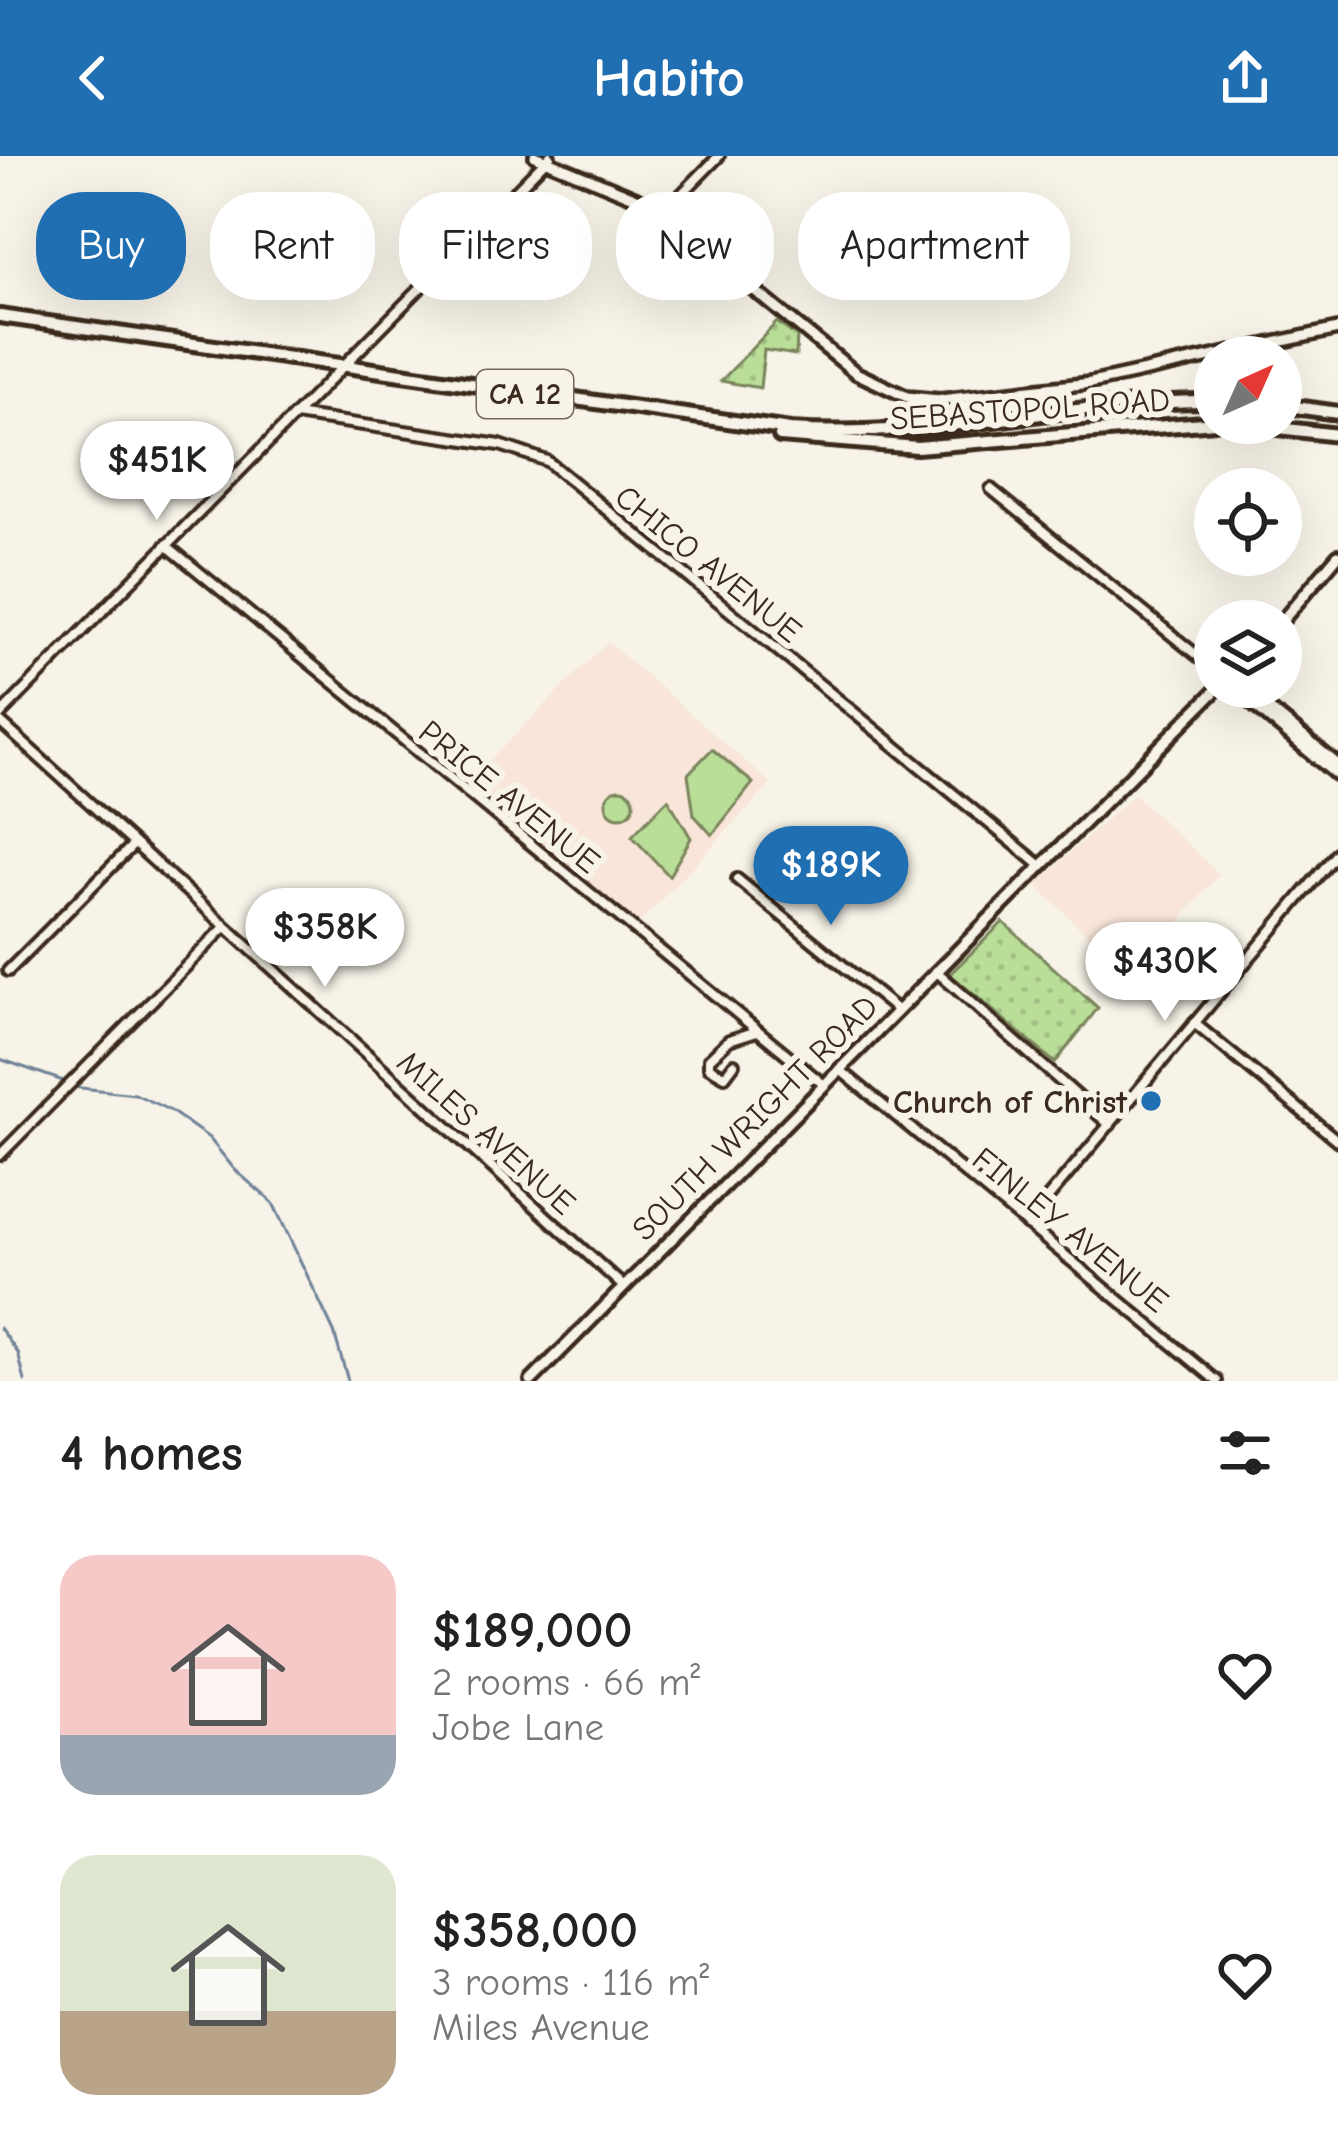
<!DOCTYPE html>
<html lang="en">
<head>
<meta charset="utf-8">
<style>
	body { margin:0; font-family:"Comic Neue",sans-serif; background:#f2f2f2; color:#222; height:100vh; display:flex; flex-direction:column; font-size:45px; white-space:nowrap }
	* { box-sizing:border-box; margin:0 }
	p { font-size:39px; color:#767676 }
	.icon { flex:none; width:66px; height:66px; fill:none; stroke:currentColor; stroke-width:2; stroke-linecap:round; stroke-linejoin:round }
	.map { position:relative; height:1225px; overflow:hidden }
	.drawer { display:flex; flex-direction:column; background:#fff; flex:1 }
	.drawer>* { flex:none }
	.hud { position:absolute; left:36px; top:36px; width:1266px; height:108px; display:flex; gap:24px }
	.needle { width:78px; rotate:45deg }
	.fabs { position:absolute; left:1194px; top:180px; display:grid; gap:24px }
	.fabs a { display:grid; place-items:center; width:108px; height:108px; border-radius:50%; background:#fff; box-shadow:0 12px 48px #0002; font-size:60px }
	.price { position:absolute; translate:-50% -102px; padding:0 27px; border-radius:42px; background:#fff; color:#222; font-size:39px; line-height:78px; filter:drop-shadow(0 3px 6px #0008) }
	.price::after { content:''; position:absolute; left:50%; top:72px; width:36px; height:27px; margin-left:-18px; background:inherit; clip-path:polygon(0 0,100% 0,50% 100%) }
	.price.active { background:#1f6fb2; color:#fff }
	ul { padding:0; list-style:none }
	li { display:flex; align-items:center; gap:36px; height:300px; padding:0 60px }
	li span { display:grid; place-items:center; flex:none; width:336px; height:240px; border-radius:36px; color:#555 }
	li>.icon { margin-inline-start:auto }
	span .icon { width:144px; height:144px; fill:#fffc; stroke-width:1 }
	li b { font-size:51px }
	h2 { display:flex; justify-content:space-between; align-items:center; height:144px; padding:0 60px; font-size:51px }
	.pill { padding:0 42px; border-radius:48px; background:#fff; box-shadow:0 12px 48px #0002; font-size:42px; line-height:108px }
	.pill.active { background:#1f6fb2; color:#fff }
	header { display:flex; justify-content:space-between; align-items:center; height:156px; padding:0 60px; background:#1f6fb2; color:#fff; font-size:54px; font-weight:800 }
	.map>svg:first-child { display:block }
	.built { fill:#f9e5d9 }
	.park { fill:url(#park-dots); stroke:#7a845b; stroke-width:3 }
	.pitch { fill:#b9de98; stroke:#7a845b; stroke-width:3 }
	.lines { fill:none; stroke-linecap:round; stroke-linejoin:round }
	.stream { stroke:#6f8298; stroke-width:3 }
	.street-casing { stroke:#3b2a1e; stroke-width:16 }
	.secondary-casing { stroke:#3b2a1e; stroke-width:18 }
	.primary-casing { stroke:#3b2a1e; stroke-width:20 }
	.street { stroke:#f7f3e8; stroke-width:8 }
	.secondary { stroke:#f7f3e8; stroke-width:9 }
	.primary { stroke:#f7f3e8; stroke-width:10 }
	.poi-dot { fill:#1f6fb2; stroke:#f7f3e8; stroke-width:4.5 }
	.labels { text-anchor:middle; stroke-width:12; stroke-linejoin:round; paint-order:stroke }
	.shield { fill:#f7f3e8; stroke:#73665b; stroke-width:3 }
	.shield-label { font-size:30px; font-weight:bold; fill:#3b2a1e }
	.street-label { font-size:33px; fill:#3b2a1e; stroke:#f7f3e8 }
	.poi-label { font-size:33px; font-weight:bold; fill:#3b2a1e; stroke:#f7f3e8; text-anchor:end }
</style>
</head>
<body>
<header><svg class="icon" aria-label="back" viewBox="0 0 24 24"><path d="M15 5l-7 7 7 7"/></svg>Habito<svg class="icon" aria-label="share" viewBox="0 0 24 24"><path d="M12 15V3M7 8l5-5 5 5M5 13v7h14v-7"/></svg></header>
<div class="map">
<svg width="1338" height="1225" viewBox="0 0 1338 1225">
	<defs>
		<pattern id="park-dots" width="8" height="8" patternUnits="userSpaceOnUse" patternTransform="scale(3)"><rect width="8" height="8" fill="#b9de98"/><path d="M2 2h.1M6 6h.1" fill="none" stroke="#a0bf83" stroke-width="1.8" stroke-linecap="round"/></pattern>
	</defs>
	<rect width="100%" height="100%" fill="#f7f3e8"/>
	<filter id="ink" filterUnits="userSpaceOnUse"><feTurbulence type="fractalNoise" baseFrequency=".00833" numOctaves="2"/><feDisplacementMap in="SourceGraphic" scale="24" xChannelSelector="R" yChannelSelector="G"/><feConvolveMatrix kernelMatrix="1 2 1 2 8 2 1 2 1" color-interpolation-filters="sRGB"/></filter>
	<g filter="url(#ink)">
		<g class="built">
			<path d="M608,486L771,628L639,767L467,627Z"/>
			<path d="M1134,638L1219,718L1138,814L1102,793L1036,729Z"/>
		</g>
		<g class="park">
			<path d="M777,166L797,181L796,199L764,194L760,232L721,225Z"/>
			<path d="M1003,766L1098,852L1055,907L950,818Z"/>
		</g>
		<g class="pitch">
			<path d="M712,593L753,627L712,679L694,659L688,618Z"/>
			<circle cx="620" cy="647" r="14"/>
			<path d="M668,643L691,682L669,720L632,680Z"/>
		</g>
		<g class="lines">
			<g class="stream">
				<path d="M0,903L66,926"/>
				<path d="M72,931L135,938L171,955L209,982L235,1014L273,1047L334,1176L348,1225"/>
				<path d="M0,1172L18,1197L25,1225"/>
			</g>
			<g class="street-casing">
				<g id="street">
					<path d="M662,58L719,0"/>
					<path d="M295,259L500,289L547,305L1040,709"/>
					<path d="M991,333L1215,514"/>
					<path d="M166,389L823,928"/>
					<path d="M0,559L550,0"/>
					<path d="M0,566L623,1130"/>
					<path d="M737,723L897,854"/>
					<path d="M8,815L132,690"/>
					<path d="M936,815L1110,969"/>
					<path d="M1194,867L1338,985"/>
					<path d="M734,908L725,920L709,911V903L729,884L757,875"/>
					<path d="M839,913L1217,1225"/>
					<path d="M0,999L223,773"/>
					<path d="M1026,1068L1338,696"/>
				</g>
			</g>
			<g class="secondary-casing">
				<g id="secondary">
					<path d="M535,0L646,46L856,217L907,241L940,244L1091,227L1338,173"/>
					<path d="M1281,466L1338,399"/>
					<path d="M1232,531L1338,620"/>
					<path d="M1242,531L1338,609"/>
					<path d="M531,1225L1219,531"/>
				</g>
			</g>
			<g class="primary-casing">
				<g id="primary">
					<path d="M0,160L790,274C933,284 1073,244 1215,245"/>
					<path d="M1281,249L1338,257"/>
					<path d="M1236,267L1338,279"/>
					<path d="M780,280L917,291L1215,266"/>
				</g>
			</g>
			<use href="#street" class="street"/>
			<use href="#secondary" class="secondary"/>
			<use href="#primary" class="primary"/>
		</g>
	</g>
	<circle class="poi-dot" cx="1151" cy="945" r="12"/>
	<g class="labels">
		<rect class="shield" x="477" y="214" width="96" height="48" rx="9"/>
		<g class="shield-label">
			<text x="525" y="248">CA 12</text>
		</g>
		<g class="street-label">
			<text transform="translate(1030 252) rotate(-4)" y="12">SEBASTOPOL ROAD</text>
			<text transform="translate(709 407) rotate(39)" y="12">CHICO AVENUE</text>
			<text transform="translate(510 640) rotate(39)" y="12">PRICE AVENUE</text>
			<text transform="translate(754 961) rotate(-45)" y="12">SOUTH WRIGHT ROAD</text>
			<text transform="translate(487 976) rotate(42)" y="12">MILES AVENUE</text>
			<text transform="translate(1071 1073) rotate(39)" y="12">FINLEY AVENUE</text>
		</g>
		<g class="poi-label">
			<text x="1127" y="957">Church of Christ</text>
		</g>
	</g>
</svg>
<div class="fabs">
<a><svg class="needle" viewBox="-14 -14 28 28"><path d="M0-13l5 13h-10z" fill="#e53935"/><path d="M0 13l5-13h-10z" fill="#767676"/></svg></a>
<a><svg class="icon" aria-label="locate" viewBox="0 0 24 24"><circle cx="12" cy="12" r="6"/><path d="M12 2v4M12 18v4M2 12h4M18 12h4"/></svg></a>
<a><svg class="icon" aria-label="layers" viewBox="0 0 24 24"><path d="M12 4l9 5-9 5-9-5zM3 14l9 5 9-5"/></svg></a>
</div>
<b class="price" style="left:157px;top:367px">$451K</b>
<b class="price active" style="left:831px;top:772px">$189K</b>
<b class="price" style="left:325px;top:834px">$358K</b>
<b class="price" style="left:1165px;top:868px">$430K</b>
<div class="hud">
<a class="pill active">Buy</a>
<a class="pill">Rent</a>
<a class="pill">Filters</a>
<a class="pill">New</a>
<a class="pill">Apartment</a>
</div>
</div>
<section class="drawer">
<h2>4 homes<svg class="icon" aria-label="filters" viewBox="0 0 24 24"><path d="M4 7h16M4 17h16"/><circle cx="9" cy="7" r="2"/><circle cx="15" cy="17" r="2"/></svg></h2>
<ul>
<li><span style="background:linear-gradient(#f6c9c9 75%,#9aa5b1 0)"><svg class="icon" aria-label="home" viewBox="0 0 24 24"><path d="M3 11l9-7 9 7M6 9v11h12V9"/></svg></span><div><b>$189,000</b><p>2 rooms · 66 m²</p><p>Jobe Lane</p></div><svg class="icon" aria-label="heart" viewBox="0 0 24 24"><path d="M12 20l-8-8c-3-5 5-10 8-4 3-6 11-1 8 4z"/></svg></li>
<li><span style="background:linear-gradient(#dfe7d0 65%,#b9a48a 0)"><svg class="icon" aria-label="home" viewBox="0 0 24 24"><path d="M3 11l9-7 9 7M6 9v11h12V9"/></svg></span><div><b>$358,000</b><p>3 rooms · 116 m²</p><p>Miles Avenue</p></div><svg class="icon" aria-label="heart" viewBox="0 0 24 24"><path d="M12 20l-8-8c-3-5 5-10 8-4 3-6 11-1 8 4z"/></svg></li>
</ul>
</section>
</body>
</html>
